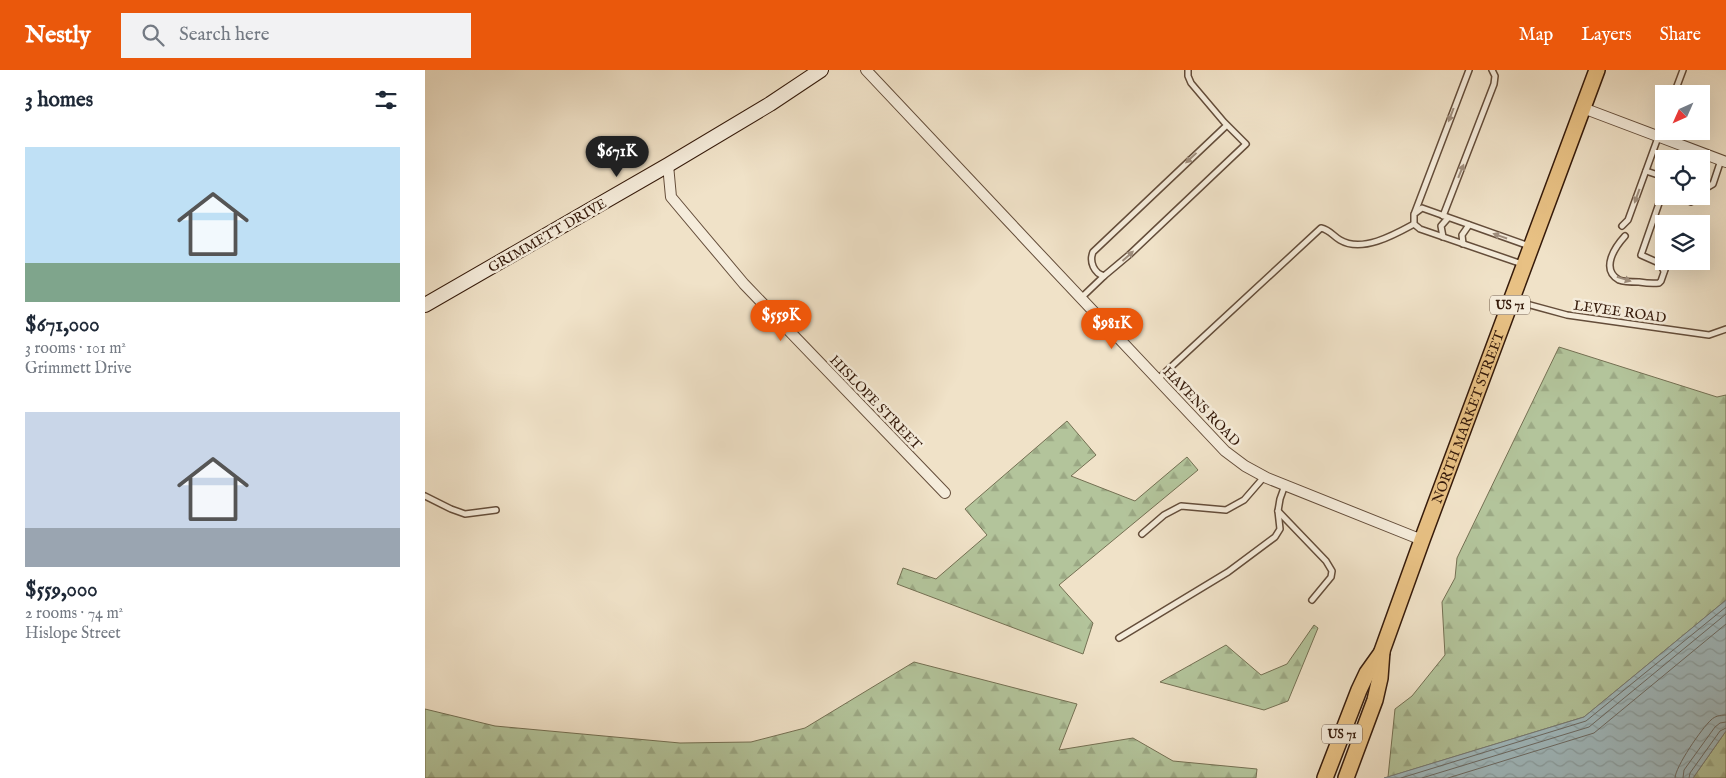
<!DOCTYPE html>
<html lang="en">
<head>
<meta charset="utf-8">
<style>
	body { margin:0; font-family:"IM FELL English",serif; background:#f2f2f3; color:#1f2937; height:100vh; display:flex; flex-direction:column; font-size:19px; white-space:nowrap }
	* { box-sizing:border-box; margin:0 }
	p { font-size:16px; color:#747a83 }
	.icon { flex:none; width:28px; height:28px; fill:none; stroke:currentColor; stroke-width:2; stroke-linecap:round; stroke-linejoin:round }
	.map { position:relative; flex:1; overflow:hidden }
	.drawer { display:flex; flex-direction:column; background:#fff; width:425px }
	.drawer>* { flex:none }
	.needle { width:32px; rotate:225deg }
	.controls { position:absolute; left:1230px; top:15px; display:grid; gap:10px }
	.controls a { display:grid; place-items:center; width:55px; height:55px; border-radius:0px; background:#fff; box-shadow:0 5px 20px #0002; font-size:25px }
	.price { position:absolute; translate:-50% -42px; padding:0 11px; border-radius:18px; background:#ea580c; color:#fff; font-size:16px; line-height:32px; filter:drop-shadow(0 1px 2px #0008) }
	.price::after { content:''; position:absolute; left:50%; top:30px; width:15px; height:11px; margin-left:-8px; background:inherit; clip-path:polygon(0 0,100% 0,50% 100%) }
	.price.current { background:#222; color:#fff }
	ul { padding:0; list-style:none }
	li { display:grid; align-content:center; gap:10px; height:265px; padding:0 25px }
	li span { display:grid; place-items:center; height:155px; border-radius:0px; color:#555 }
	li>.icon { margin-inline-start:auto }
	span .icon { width:90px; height:90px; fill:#fffc; stroke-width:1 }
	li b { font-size:21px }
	h2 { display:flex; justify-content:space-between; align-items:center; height:60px; padding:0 25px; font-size:21px }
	header { display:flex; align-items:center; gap:30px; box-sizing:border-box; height:70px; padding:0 25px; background:#ea580c; color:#fff }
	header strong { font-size:24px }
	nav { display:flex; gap:28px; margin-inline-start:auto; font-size:18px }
	.search { width:350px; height:45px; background:#f2f2f3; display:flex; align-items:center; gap:12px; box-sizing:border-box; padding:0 18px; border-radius:0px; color:#747a83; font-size:19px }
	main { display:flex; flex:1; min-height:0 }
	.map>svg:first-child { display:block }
	.forest { fill:url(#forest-firs); stroke:#747053 }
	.water { fill:url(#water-waves); stroke:#767b78 }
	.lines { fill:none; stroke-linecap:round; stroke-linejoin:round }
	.shore { stroke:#6b6b66; stroke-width:1 }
	.service-casing { stroke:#644d3a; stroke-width:8 }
	.minor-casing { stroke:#644d3a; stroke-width:12 }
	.secondary-casing { stroke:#361b0b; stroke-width:16 }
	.primary-casing { stroke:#361b0b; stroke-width:18 }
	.service { stroke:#f5ecdb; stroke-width:5 }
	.minor { stroke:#f5ecdb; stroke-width:10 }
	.secondary { stroke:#f5ecdb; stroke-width:14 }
	.primary { stroke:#e8c184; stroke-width:15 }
	.oneway { fill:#9f8e7d }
	.labels { text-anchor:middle; stroke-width:5; stroke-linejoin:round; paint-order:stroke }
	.shield { fill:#f5ecdb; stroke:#6f5a49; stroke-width:1 }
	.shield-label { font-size:12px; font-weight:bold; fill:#361b0b }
	.street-label { font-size:14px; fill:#361b0b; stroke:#f5ecdb }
</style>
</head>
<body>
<header>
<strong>Nestly</strong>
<div class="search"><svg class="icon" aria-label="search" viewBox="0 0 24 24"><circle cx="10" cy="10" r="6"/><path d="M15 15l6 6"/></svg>Search here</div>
<nav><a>Map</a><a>Layers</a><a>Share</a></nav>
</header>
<main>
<section class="drawer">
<h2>3 homes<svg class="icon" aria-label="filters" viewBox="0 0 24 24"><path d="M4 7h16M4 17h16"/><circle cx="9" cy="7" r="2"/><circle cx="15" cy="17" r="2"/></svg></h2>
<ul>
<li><span style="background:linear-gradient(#bfe0f5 75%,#7fa58c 0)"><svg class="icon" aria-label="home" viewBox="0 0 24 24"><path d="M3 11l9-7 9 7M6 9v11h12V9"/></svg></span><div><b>$671,000</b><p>3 rooms · 101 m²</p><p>Grimmett Drive</p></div></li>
<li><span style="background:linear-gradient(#c9d6e8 75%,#9aa5b1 0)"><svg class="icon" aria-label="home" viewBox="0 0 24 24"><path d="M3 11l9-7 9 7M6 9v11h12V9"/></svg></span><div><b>$559,000</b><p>2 rooms · 74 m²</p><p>Hislope Street</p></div></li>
</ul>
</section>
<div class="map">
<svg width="1301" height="708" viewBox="0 0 1301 708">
	<defs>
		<pattern id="forest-firs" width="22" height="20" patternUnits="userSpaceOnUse" patternTransform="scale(1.25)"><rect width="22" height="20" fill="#b3c49b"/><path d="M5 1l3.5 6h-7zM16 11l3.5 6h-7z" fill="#9ba884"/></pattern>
		<pattern id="water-waves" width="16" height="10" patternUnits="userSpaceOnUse" patternTransform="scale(1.25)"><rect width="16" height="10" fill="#a0bbc1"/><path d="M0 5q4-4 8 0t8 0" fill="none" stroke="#8aa0a4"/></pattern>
	</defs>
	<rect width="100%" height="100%" fill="#f0e2c8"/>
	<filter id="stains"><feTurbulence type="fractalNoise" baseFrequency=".004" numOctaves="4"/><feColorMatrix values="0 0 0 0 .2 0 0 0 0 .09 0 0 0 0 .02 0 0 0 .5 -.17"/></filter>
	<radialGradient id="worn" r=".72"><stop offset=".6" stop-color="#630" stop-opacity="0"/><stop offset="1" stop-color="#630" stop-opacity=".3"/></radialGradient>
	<g class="forest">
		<path d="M1134,277L1292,327L1301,325V530L1159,647L963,707L970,639L987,626L1020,585L1017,532L1030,508L1032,488Z"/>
		<path d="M642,351L671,385L646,406L710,431L762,387L773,400L634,515L668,553L658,584L472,514L478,498L511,509L562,465L540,439Z"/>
		<path d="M889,555L893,558L863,631L839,640L735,612L801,575L836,605L862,594Z"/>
		<path d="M489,592L652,634L634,680L708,668L748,691L832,699L831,708H0V639L70,656L255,673L326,672L380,658Z"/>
		<path d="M1301,661V708H1268Z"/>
	</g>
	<path class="water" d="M1301,530V661L1268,708H959L1159,647Z"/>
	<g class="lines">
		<g class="shore">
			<path d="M976,708L1161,651L1301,537"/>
			<path d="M997,708L1164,657L1301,544"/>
			<path d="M1023,708L1169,663L1301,554"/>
			<path d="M1250,708C1250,697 1277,658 1286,650C1290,646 1295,645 1301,645"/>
			<path d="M1258,708L1259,700L1290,657L1295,653L1301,652"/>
			<path d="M1264,708L1265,703L1295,661L1301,658"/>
		</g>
		<g class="service-casing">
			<g id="service">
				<path d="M763,0V6L766,13L799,52L821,74L704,185L679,206C669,203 664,192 668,182L802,55"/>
				<path d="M1249,24L1258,0"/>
				<path d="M1221,101L1239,107"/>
				<path d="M1239,119L1216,185L1234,193L1239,201"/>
				<path d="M1276,121L1288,114L1296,90"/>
				<path d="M1266,132L1268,126"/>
				<path d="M990,142L1044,0"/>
				<path d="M1018,146L1069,14L1070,6L1067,0"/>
				<path d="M1197,156L1203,150L1239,51"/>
				<path d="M1200,166C1190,177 1175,199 1194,210C1199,212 1208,212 1214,212C1220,213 1227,214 1234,213L1236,211L1243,191"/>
				<path d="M1018,167L1016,156L1023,148"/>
				<path d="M1038,174L1037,165L1044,155"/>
				<path d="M1097,194L995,159L989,154V144L997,138L1104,176"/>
				<path d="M656,228L679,206"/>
				<path d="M1087,230L1142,245L1284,265L1301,259"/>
				<path d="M733,309L896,158C905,160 908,166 915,170C937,183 969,165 989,154"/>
				<path d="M0,426L26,439L40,444L71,440"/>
				<path d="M853,441L901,491L907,501L906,507L887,530"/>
				<path d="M717,464L739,445L756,436L801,440L819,430L839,407"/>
				<path d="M694,568L803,502L850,467L855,459L853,441L855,429L860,415"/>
			</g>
		</g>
		<g class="minor-casing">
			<g id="minor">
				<path d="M441,0L800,381L820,396L842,408L997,470"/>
				<path d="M1158,38L1301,92"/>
				<path d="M243,95L246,127L319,214L520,423"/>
			</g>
		</g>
		<g class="secondary-casing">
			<path id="secondary" d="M0,235L243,95L345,34L396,0"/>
		</g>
		<g class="primary-casing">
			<g id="primary">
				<path d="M900,708L934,620L942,603L957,582"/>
				<path id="s1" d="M921,708L950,630L955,608L957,581L997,470L1172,0"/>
			</g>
		</g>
		<use href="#service" class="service"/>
		<use href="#minor" class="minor"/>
		<use href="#secondary" class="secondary"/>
		<use href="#primary" class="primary"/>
	</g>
	<defs><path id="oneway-solid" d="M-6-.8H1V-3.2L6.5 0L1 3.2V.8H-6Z" transform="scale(1.25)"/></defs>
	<g class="oneway">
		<use href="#oneway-solid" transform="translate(1026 45) rotate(111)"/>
		<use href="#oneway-solid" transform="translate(766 88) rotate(137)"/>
		<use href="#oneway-solid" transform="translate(1036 101) rotate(-68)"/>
		<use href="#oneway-solid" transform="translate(1212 126) rotate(110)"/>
		<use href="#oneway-solid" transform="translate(1075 166) rotate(-161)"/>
		<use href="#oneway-solid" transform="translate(703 186) rotate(-42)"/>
		<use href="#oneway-solid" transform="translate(1199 209) rotate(17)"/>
	</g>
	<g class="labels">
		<g class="shield">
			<rect x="1065" y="225.5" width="40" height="19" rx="4"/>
			<rect x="897" y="654.5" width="40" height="19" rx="4"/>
		</g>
		<g class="shield-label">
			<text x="1085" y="239">US 71</text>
			<text x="917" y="668">US 71</text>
		</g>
		<g class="street-label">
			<text transform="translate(122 165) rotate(-30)" y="5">GRIMMETT DRIVE</text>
			<text transform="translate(1195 241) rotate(8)" y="5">LEVEE ROAD</text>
			<text transform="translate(451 332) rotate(46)" y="5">HISLOPE STREET</text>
			<text transform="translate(777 336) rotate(46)" y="5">HAVENS ROAD</text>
			<text dy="5" stroke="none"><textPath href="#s1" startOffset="382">NORTH MARKET STREET</textPath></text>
		</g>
	</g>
	<rect width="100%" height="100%" filter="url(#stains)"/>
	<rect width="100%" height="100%" fill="url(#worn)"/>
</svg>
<div class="controls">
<a><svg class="needle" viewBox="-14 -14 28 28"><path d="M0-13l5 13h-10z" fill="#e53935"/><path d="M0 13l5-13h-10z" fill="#747a83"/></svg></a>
<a><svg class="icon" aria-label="locate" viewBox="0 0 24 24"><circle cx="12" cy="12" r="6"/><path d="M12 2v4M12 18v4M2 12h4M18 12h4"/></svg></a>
<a><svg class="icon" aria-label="layers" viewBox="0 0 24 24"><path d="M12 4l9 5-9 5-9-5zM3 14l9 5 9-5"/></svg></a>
</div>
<b class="price current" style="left:192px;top:108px">$671K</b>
<b class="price" style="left:356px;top:272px">$559K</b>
<b class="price" style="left:687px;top:280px">$981K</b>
</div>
</main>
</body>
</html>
